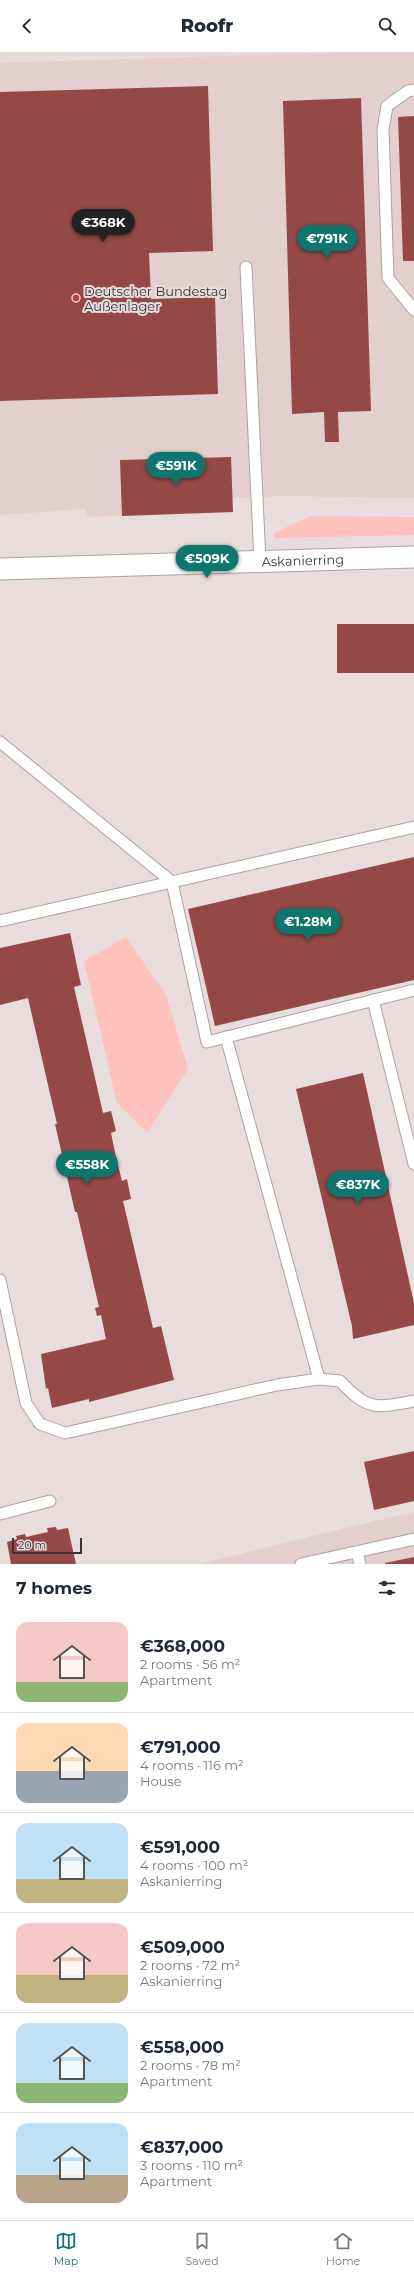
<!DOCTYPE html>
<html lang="en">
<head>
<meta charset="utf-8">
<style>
	body { margin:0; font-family:Montserrat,sans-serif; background:#f6f6f7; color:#1f2937; height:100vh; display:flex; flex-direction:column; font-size:15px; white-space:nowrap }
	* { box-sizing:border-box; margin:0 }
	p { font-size:13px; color:#747a83 }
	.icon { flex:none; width:22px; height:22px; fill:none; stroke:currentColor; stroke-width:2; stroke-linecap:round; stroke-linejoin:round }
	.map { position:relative; height:1512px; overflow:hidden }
	.drawer { display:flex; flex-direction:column; background:#fff; flex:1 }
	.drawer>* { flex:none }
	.scale { position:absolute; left:12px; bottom:10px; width:70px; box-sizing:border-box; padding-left:4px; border:2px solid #383434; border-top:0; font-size:11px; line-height:14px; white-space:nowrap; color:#383434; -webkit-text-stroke:3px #e8dddc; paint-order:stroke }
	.price { position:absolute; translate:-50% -34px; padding:0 9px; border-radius:14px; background:#0f766e; color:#fff; font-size:13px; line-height:26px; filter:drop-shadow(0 1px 2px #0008) }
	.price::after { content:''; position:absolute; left:50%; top:24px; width:12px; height:9px; margin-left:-6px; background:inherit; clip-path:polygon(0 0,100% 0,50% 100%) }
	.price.on { background:#222; color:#fff }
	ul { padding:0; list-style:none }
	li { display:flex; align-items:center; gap:12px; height:100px; padding:0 16px }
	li+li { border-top:1px solid #e0e1e3 }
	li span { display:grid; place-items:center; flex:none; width:112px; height:80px; border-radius:12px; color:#555 }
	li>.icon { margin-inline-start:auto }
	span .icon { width:48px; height:48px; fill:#fffc; stroke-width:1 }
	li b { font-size:17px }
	h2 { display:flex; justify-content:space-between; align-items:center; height:48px; padding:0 16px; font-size:17px }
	header { display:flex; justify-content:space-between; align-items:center; height:52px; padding:0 16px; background:#fff; font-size:18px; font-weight:800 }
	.tab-bar { display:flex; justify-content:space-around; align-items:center; height:56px; border-top:1px solid #e0e1e3; background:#fff; font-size:11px; color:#747a83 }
	.tab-bar a { display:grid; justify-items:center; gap:2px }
	.tab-bar .on { color:#0f766e }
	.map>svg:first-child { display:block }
	.built { fill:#e3d0ce }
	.green { fill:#ffc1bc }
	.building { fill:#944946 }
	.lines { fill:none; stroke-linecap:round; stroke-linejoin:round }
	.service-casing { stroke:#aba2a1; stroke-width:13 }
	.minor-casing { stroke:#aba2a1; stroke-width:23 }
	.service { stroke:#fff; stroke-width:11 }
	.minor { stroke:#fff; stroke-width:21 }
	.poi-dot { fill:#c8393d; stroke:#e8dddc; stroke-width:1.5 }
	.labels { text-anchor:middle; stroke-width:4; stroke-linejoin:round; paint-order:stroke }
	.poi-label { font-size:13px; fill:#383434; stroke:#e8dddc; text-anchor:start }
	.street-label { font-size:13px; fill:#383434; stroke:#e8dddc }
</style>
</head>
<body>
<header><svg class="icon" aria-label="back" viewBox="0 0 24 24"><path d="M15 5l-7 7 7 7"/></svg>Roofr<svg class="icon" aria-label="search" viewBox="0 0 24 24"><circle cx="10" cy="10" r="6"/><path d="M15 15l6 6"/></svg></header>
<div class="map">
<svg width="414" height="1512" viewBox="0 0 414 1512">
	<rect width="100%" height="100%" fill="#e8dddc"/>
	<g class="built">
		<path d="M341,0H414V446L284,444L233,446V460L87,465L86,457L0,463V11Z"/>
		<path d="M414,1460V1512H199L362,1472Z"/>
	</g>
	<g class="green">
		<path d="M310,464L414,465V483L274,486V481Z"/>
		<path d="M126,885L166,943L188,1017L147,1081L117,1051L84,909Z"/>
	</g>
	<g class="building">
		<path d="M208,34L213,199L149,201L151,247L215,245L218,342L0,349V40Z"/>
		<path d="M361,46L371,359L338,360L339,390H325L324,360L292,362L283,49Z"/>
		<path d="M414,64V209H403L398,65Z"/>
		<path d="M231,405L233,460L122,464L120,408Z"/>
		<rect x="337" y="572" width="77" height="49"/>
		<path d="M414,805V928L215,974L188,857Z"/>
		<path d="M70,881L81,933L74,935L103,1061L111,1059L116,1079L111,1081L116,1105L122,1129L127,1127L131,1147L123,1149L153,1276L161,1274L174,1328L89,1350V1347L52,1356L48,1336L46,1337L41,1302L106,1287L101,1263L97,1264L95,1256L99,1255L77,1160H75L55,1072H57L28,946L0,953V896Z"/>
		<path d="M363,1021L414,1251V1273L353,1287L352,1274L296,1037Z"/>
		<path d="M414,1399V1449L374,1458L364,1410Z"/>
		<path d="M56,1475L57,1478L68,1476L76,1512H11L7,1490L17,1487L16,1484L25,1482L26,1485L48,1480L47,1476Z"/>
		<path d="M414,1505V1512H385V1511Z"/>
	</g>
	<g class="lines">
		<g class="service-casing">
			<g id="service">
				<path d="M414,38L408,39L387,54L383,78L388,226L414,258"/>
				<path d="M246,215L260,509"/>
				<path d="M0,690L172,830L207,990L414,938"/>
				<path d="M0,869L414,775"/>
				<path d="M373,948L414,1112"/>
				<path d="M226,985L319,1327"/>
				<path d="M0,1228L26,1351L40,1372L65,1381L277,1333L319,1327L340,1329C368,1359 376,1356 414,1349"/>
				<path d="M0,1462L50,1449"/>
				<path d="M357,1500L360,1512"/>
				<path d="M301,1512L414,1487"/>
			</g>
		</g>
		<g class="minor-casing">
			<g id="minor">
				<path id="s1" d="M0,517L414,505"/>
			</g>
		</g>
		<use href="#service" class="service"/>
		<use href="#minor" class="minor"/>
	</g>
	<circle class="poi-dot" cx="76" cy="246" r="4"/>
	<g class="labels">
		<g class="poi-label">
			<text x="84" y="244">Deutscher Bundestag<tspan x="84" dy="15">Außenlager</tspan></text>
		</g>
		<g class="street-label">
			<text dy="5" stroke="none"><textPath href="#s1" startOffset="303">Askanierring</textPath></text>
		</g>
	</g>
</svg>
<div class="scale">20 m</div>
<b class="price on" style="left:103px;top:191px">€368K</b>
<b class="price" style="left:327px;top:207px">€791K</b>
<b class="price" style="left:176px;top:434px">€591K</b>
<b class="price" style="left:207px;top:527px">€509K</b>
<b class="price" style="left:308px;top:890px">€1.28M</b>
<b class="price" style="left:87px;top:1133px">€558K</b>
<b class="price" style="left:358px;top:1153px">€837K</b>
</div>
<section class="drawer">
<h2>7 homes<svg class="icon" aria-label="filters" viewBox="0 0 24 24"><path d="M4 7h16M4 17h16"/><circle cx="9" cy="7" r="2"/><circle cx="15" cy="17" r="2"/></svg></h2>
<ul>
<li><span style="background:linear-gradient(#f6c9c9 75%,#8fb573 0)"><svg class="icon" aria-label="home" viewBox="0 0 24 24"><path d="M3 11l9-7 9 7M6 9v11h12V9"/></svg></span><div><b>€368,000</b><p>2 rooms · 56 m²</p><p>Apartment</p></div></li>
<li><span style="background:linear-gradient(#ffd9b3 60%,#9aa5b1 0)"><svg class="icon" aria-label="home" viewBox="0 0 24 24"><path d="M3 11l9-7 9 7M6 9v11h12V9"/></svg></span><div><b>€791,000</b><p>4 rooms · 116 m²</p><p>House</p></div></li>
<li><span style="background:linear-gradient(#bfe0f5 70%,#c2b280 0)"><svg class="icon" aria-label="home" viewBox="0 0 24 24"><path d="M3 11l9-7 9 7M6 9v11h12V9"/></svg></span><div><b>€591,000</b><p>4 rooms · 100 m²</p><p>Askanierring</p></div></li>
<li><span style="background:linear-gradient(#f6c9c9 65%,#c2b280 0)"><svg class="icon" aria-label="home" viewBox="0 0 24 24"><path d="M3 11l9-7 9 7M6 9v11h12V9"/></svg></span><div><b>€509,000</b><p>2 rooms · 72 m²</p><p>Askanierring</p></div></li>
<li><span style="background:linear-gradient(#bfe0f5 75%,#8fb573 0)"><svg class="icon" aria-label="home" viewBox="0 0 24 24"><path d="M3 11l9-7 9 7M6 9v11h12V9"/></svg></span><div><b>€558,000</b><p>2 rooms · 78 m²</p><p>Apartment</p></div></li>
<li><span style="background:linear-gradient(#bfe0f5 65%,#b9a48a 0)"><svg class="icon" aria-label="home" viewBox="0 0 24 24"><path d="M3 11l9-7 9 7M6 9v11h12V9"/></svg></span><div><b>€837,000</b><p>3 rooms · 110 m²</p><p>Apartment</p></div></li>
</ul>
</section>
<nav class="tab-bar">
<a class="on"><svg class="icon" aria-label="map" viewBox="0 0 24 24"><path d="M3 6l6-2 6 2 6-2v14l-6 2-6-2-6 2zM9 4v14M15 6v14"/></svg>Map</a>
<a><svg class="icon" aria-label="saved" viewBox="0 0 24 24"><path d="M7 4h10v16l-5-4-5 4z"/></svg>Saved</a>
<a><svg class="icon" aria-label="home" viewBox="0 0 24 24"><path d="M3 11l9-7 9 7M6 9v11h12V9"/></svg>Home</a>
</nav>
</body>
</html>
